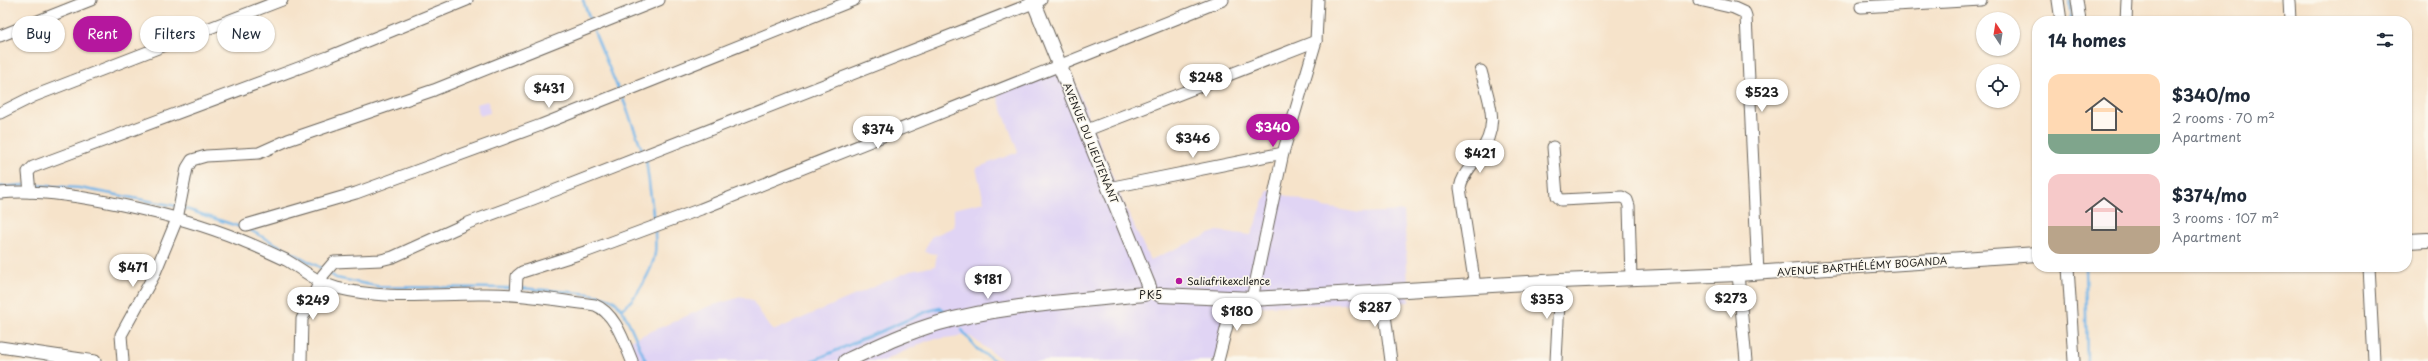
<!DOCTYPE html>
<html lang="en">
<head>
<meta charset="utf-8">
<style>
	body { margin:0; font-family:"Playpen Sans",sans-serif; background:#f2f2f3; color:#1f2937; height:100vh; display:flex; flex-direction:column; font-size:15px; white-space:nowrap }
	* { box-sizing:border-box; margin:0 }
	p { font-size:13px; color:#747a83 }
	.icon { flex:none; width:22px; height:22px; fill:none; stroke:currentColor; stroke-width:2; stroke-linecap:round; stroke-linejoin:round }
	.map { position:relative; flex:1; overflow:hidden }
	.drawer { position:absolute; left:2032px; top:16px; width:380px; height:256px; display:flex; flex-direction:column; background:#fff; border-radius:16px; box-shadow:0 1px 3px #0004 }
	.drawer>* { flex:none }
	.hud { position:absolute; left:12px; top:16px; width:380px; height:36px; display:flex; gap:8px }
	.needle { width:26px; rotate:348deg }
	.controls { position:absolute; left:1976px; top:12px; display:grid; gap:8px }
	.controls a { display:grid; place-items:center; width:44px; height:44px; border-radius:50%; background:#fff; box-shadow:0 1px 3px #0004; font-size:20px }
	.price { position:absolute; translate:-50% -34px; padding:0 9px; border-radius:14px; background:#fff; color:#222; font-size:13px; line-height:26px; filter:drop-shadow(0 1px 2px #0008) }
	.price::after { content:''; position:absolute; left:50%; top:24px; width:12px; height:9px; margin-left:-6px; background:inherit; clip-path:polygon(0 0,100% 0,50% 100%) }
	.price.selected { background:#b5179e; color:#fff }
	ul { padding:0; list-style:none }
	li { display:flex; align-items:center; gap:12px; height:100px; padding:0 16px }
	li span { display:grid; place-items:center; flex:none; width:112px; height:80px; border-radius:12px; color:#555 }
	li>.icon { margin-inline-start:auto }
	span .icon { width:48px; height:48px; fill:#fffc; stroke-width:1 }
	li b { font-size:17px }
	h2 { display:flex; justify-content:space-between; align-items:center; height:48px; padding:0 16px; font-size:17px }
	.tag { padding:0 14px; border-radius:18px; background:#fff; box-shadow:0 1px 3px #0004; font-size:14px; line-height:36px }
	.tag.selected { background:#b5179e; color:#fff }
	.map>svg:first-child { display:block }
	.built { fill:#e0d4f4 }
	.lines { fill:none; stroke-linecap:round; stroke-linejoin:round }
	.stream { stroke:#75b6e9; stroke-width:2.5 }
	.minor-casing { stroke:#686259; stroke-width:13 }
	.major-casing { stroke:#686259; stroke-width:16 }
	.minor { stroke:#fff; stroke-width:11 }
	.major { stroke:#fff; stroke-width:14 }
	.poi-dot { fill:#b5179e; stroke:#fbf7ec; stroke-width:1.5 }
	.labels { text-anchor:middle; stroke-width:3; stroke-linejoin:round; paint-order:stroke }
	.street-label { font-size:10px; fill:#1c1c1c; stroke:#fbf7ec }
	.poi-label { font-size:10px; fill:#1c1c1c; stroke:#fbf7ec; text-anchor:start }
	.neighbourhood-label { font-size:11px; letter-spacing:1px; fill:#1c1c1c; stroke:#fbf7ec }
</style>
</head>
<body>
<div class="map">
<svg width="2428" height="361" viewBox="0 0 2428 361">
	<rect width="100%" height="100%" fill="#fbf7ec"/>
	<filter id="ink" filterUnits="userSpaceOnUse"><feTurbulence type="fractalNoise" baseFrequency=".025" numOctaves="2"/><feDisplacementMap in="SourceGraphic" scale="8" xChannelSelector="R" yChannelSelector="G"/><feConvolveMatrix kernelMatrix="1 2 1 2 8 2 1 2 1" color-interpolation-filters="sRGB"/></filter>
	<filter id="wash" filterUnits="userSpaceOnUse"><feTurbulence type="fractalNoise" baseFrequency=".012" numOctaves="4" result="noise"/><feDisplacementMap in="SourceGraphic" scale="16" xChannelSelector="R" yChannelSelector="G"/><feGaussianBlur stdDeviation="0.9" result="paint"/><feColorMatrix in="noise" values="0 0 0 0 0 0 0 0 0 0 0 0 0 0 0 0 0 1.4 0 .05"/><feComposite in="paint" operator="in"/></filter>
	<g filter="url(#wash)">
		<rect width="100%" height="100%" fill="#f6e3ca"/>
		<g class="built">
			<path d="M1066,60L1122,200L1150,260L1217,231L1251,235L1268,190L1324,207L1361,213L1404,211L1409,302L1236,307L1223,361H1004L968,335L929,340L883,361H630L622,344L707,307L741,297L752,300L773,331L910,271L935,266L937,254L924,252L931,237L954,227V209L984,202L976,168L1018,152L994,88Z"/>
			<path d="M488,101L490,113L479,116L476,104Z"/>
		</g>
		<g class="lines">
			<g class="stream">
				<path d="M583,0L590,20"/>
				<path d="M2069,0L2071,21"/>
				<path d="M594,31L618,89"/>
				<path d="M623,99L643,152"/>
				<path d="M646,159L654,221"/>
				<path d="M32,185L80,188L176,206"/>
				<path d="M0,187L25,185"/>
				<path d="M183,208L243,228"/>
				<path d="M248,229L323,269"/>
				<path d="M2085,267L2087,361"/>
				<path d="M329,273L336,278L381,287L513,288"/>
				<path d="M520,288C538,290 603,292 614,301C627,311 638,346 646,361"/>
				<path d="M621,309C635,302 653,269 655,253C656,246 655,239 655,231"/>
				<path d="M962,330L977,349L995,361"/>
				<path d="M812,361L928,311L940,308L948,314"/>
			</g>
		</g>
	</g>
	<g filter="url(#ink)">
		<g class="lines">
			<g class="minor-casing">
				<g id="minor">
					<path d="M1699,0L1734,8L1745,13L1746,16L1758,273"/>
					<path d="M2058,0L2061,21"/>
					<path d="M2077,0L2080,21"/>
					<path d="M2289,0L2290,21"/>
					<path d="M1861,7L1981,0"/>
					<path d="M2126,21L2127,0"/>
					<path d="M0,36L91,0"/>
					<path d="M0,113L34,96L282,0"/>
					<path d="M1087,130L1316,41"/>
					<path d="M1553,147L1557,196L1561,200L1622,197L1627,200L1629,206L1631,279"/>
					<path d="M1108,188L1283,153"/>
					<path d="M30,192L28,172L33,167L328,57L467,0"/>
					<path d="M0,193C61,186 183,216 241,240C256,246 271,253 286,260C303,270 318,283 337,288C385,300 430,294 478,294C517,293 556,300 595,305C615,313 624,342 632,361"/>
					<path d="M246,225L356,193L541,125L854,0"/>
					<path d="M2068,267L2074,361"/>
					<path d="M2369,267L2374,361"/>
					<path d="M1738,274L1746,361"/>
					<path d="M1475,286L1460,188C1462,175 1471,167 1478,156C1501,125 1490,105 1481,71"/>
					<path d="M1382,292L1391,361"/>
					<path d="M516,294L517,276L522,272L585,252L701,209L1223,0"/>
					<path d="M1252,299L1283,153L1316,41L1318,0"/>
					<path d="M0,347L95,361"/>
					<path d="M123,361L121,335L154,275L177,219L187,168L192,160L206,156L259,153L288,140L434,90L659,0"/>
					<path d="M301,361L302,319L323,275L334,262L381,260L393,257L468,223L533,199L1041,0"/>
					<path d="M1218,361L1234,298"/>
					<path d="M1556,361L1560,281"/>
				</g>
			</g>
			<g class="major-casing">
				<g id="major">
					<path d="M1033,0L1149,287"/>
					<path d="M2407,241L2428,240"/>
					<path d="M1160,295L1252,299L1560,281L1738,274L2037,254"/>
					<path d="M846,361C876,347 907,332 939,323C1001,305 1079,301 1144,294"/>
				</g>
			</g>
			<use href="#minor" class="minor"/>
			<use href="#major" class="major"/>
		</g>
	</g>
	<circle class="poi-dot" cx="1179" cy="281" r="4"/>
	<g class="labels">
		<g class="street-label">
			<text transform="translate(1091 143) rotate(68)" y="4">AVENUE DU LIEUTENANT</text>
			<text transform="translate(1862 266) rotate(-4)" y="4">AVENUE BARTHÉLÉMY BOGANDA</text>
		</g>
		<g class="poi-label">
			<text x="1187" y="285">Saliafrikexcllence</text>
		</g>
		<g class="neighbourhood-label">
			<text x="1151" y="299">PK5</text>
		</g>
	</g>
</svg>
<div class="controls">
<a><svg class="needle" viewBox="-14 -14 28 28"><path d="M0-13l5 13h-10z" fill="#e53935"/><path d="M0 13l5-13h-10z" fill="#747a83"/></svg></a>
<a><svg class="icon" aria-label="locate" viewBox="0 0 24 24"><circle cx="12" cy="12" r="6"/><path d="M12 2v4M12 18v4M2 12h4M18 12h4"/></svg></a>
</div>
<b class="price" style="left:1206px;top:98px">$248</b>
<b class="price" style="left:549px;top:109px">$431</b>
<b class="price" style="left:1762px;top:113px">$523</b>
<b class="price selected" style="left:1273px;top:148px">$340</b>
<b class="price" style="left:878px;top:150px">$374</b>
<b class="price" style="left:1193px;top:159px">$346</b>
<b class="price" style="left:1480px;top:174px">$421</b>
<b class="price" style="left:133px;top:288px">$471</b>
<b class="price" style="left:988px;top:300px">$181</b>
<b class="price" style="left:1731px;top:319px">$273</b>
<b class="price" style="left:1547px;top:320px">$353</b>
<b class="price" style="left:313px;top:321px">$249</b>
<b class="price" style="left:1375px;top:328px">$287</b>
<b class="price" style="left:1237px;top:332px">$180</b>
<div class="hud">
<a class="tag">Buy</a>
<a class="tag selected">Rent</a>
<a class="tag">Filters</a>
<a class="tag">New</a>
</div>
<section class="drawer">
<h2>14 homes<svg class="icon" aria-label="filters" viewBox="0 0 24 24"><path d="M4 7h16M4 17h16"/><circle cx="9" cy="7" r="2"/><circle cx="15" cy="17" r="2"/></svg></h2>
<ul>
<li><span style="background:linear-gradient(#ffd9b3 75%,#7fa58c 0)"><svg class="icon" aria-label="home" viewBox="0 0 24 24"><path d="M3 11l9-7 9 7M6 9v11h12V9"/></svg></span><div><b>$340/mo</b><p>2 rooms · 70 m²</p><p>Apartment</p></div></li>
<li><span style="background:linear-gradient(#f6c9c9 65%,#b9a48a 0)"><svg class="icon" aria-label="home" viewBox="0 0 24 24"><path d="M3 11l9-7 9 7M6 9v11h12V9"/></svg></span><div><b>$374/mo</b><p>3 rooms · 107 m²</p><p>Apartment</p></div></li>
</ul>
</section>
</div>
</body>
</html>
